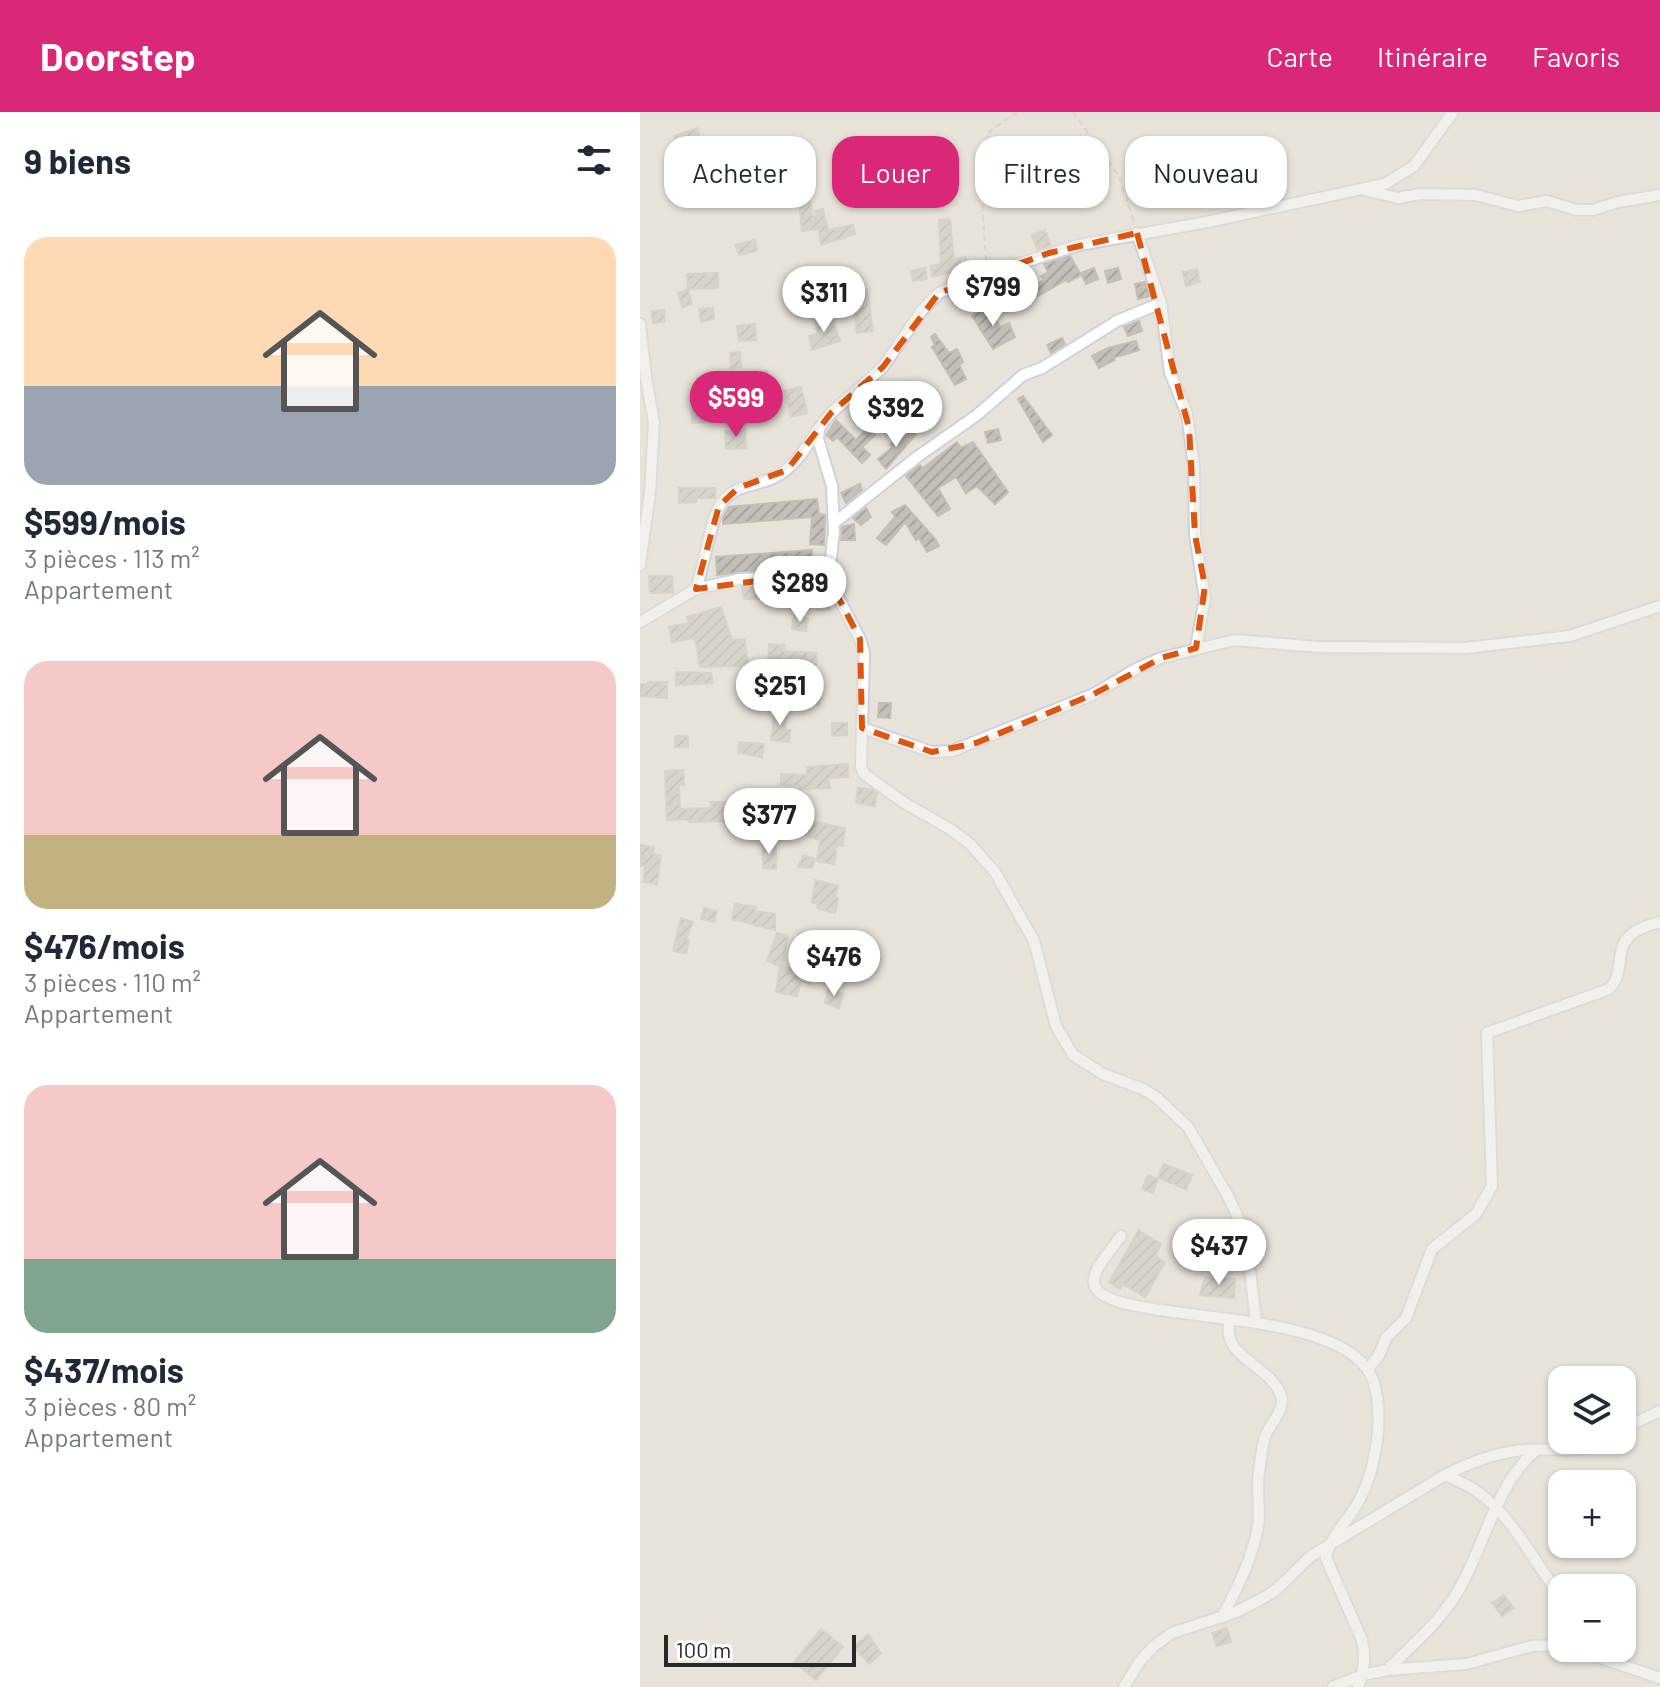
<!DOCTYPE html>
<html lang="fr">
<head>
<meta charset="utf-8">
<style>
	body { margin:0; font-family:Barlow,sans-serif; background:#f2f2f3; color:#1f2937; height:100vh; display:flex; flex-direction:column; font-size:30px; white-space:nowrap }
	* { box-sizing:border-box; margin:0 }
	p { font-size:26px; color:#747a83 }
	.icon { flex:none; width:44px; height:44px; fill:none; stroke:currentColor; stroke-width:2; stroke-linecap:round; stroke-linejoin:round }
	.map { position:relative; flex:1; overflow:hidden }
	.details { display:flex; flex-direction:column; background:#fff; width:640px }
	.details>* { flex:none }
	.hud { position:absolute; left:24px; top:24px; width:760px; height:72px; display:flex; gap:16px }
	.controls { position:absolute; left:908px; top:1254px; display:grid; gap:16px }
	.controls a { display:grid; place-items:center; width:88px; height:88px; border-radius:16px; background:#fff; box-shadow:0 2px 6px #0004; font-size:40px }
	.scale { position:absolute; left:24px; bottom:20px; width:192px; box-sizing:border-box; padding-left:8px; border:4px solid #272727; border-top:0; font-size:22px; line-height:28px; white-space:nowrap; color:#272727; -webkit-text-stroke:6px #fff; paint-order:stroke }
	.price { position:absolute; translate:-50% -68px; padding:0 18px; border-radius:28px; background:#fff; color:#222; font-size:26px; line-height:52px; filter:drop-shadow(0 2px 4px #0008) }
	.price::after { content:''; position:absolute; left:50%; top:48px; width:24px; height:18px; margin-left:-12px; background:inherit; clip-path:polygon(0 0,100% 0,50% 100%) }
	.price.current { background:#db2777; color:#fff }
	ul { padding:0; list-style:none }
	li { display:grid; align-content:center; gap:16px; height:424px; padding:0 24px }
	li span { display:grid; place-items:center; height:248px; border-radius:24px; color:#555 }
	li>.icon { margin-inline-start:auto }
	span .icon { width:144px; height:144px; fill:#fffc; stroke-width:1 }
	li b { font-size:34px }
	h2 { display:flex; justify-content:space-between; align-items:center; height:96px; padding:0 24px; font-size:34px }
	.pill { padding:0 28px; border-radius:24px; background:#fff; box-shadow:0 2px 6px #0004; font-size:28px; line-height:72px }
	.pill.current { background:#db2777; color:#fff }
	header { display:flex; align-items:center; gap:48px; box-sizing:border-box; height:112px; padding:0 40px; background:#db2777; color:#fff }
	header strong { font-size:38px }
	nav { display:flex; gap:44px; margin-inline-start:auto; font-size:28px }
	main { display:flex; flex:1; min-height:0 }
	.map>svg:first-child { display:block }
	.building { fill:url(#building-hatch); stroke:#c3bfb4; stroke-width:2 }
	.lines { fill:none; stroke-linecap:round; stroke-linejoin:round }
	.street-casing { stroke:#cfd1df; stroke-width:14 }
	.path { stroke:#c3c3c3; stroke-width:2; stroke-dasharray:6 4; stroke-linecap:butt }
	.street { stroke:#fff; stroke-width:10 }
	.marked { fill:none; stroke:#de560d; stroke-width:6; stroke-dasharray:16 10; stroke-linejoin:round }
</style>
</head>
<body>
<header>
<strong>Doorstep</strong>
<nav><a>Carte</a><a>Itinéraire</a><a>Favoris</a></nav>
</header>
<main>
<section class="details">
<h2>9 biens<svg class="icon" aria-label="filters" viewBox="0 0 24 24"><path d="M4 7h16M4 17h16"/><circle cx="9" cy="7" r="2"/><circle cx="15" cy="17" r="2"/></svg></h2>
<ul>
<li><span style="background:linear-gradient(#ffd9b3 60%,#9aa5b1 0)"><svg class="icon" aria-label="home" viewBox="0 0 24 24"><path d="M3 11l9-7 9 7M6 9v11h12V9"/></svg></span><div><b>$599/mois</b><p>3 pièces · 113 m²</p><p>Appartement</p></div></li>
<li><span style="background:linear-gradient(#f6c9c9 70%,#c2b280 0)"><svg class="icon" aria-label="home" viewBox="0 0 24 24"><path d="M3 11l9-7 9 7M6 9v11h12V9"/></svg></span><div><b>$476/mois</b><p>3 pièces · 110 m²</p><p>Appartement</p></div></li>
<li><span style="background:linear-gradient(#f6c9c9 70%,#7fa58c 0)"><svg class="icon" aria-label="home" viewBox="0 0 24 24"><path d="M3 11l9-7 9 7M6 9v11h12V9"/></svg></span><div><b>$437/mois</b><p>3 pièces · 80 m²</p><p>Appartement</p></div></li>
</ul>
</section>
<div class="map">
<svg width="1020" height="1575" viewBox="0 0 1020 1575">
	<defs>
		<pattern id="building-hatch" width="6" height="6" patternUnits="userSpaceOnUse" patternTransform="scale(2)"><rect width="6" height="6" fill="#c3c0b9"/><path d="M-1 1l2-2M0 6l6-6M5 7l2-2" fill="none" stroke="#a8a59f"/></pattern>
	</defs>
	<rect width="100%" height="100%" fill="#e8e3d9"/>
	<g class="building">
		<path d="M57,16L61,30L38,37L34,24Z"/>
		<path d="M248,34L249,47L239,48L238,35Z"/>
		<path d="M278,52L281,63L266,66L263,55Z"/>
		<path d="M300,62L303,79L274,84L273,66Z"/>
		<path d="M383,67L385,80L371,81L370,69Z"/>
		<path d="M170,88L173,106L177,105L175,99L183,97L188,118L213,113L215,122L181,133L179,117L162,119L159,89Z"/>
		<path d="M310,107L314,147L326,145L328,159L292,164L291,154L301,152L299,108Z"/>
		<path d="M405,118L411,133L398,138L392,123Z"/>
		<path d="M115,128L117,139L99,143L95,133Z"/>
		<path d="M430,144L441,163L428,170L426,168L398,184L392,175L404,168L401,164L408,160L404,152Z"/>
		<path d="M285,156L287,167L273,169L271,159Z"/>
		<path d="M454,156L458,167L446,172L441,161Z"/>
		<path d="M478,156L481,167L468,171L465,159Z"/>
		<path d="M557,157L560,170L546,174L543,160Z"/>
		<path d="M78,161V176L48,177L47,162Z"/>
		<path d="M505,170L510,184L498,187L495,172Z"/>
		<path d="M227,177L233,219L217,221L211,179Z"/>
		<path d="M48,178L52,192L42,195L38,181Z"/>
		<path d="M347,194L360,215L369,211L375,225L353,237L332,204Z"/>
		<path d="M73,196L74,207L61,210L59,197Z"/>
		<path d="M24,198L25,210L13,211L11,199Z"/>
		<path d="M187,205L188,209L193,208L200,229L172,238L169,224L178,222L175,208Z"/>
		<path d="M499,209L502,219L488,224L484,215Z"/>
		<path d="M115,212L116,228L99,229L97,214Z"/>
		<path d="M295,222L309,241L317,237L323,250L319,253L326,267L315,273L292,235L295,233L291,225Z"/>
		<path d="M422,226L425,232L411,241L407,233Z"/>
		<path d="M496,229L499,238L473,246L475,248L459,256L452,244L468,236Z"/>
		<path d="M100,240L101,255L91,256L90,241Z"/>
		<path d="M127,259L128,272L112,273L111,260Z"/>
		<path d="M269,270L283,295L272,301L270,297L257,305L251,294L245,298L239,290Z"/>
		<path d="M161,275L167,301L151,305L144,279Z"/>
		<path d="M118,277L119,290L104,292L103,279Z"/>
		<path d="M383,284L412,323L403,330L378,287Z"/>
		<path d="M219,288L228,297L221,304L212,295Z"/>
		<path d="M63,297L64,310L52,311L51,298Z"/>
		<path d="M196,308L216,328L228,316L235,323L222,335L230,343L222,351L197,325L193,329L186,323Z"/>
		<path d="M105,317L106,336L86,337L85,319Z"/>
		<path d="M358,317L361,328L348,331L345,320Z"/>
		<path d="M273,319L276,322L246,357L238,347L253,335L250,333L259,322L264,326Z"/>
		<path d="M317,330L321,336L333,330L368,380L355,392L337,374L326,381L316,365L298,376L310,397L298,404L266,364L280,353L283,356Z"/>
		<path d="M220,372L222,378L206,391L201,381Z"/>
		<path d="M39,376H75V386H56V390L39,391Z"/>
		<path d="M177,387L179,402L185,403L184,433L170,432L172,405L83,412V406L89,395Z"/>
		<path d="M265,393L296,428L299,434L287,440L279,426L276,428L265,410L246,433L237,426L255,405L252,400Z"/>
		<path d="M226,396L231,405L221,413L213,406Z"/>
		<path d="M214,412L215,428H201L202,415Z"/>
		<path d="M172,438L173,455L77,463L76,445Z"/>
		<path d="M9,464H32L33,481H10Z"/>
		<path d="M119,474L122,487H104L102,475Z"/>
		<path d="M177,486H189L190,498H177Z"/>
		<path d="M81,495L92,528L105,527L108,554L60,555L55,526L32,530L29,515L49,511L47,505Z"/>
		<path d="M154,504L168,506L166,519L152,517Z"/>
		<path d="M129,532L145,533L144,539L177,541L176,554L128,551Z"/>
		<path d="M36,560L71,561L73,571L36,573Z"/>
		<path d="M124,563L125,578L111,579L110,564Z"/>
		<path d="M8,570H27V586L0,584V572H8Z"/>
		<path d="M167,580L181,583L179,593L165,590Z"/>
		<path d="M239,591H251L250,606L238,605Z"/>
		<path d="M135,597L147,598L145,618H150L149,630L131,628Z"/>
		<path d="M192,611H207V623L192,624Z"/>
		<rect x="35" y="624" width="13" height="11"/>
		<path d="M99,630L124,632L122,645L98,641Z"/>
		<path d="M208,652V665L188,666L190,676L159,677V674L141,673V662L167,663V655Z"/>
		<path d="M43,658L44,673H39L40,697L68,696L72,695L70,690H88V709L49,710L48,707L27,708L25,659Z"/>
		<path d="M218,676L232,677L237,681L235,694L216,691Z"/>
		<path d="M124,697L139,700L138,703L205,716L203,734L197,733L194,752L177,749L180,728L166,724L167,720L120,715Z"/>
		<path d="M123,730L136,734V757L123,756Z"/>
		<path d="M0,733L14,735L13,742L21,743L17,772L3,770L5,754H0Z"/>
		<path d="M163,743L175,747L172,756L158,755Z"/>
		<path d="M175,768L198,774L195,785L198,786L195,801L177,796L178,792L172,790Z"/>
		<path d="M95,792L116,795L115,799L135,802V818L92,807Z"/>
		<path d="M64,796L77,799L74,810L61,807Z"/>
		<path d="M41,806L53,810L46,828H49L46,841L33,839Z"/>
		<path d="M137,821L148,824L142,854L173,863L170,872L161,869L157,884L136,880L140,854L127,849Z"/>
		<path d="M169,823H183V835H167Z"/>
		<path d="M189,877L203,882L199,896L185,891Z"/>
		<path d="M524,1052L552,1063L546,1078L518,1065Z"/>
		<path d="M508,1063L518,1067L513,1081L502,1077Z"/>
		<path d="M499,1118L521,1132L515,1144L525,1150L505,1185L483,1172L480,1177L469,1170Z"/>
		<path d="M565,1165L595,1167L594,1186L560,1183Z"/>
		<path d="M864,1483L874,1496L862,1504L852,1491Z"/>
		<path d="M587,1516L591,1530L577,1534L572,1521Z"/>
		<path d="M181,1517L203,1535L176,1568L154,1550Z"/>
		<path d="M228,1522L241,1541L229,1552L214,1535Z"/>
	</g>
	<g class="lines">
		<g class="street-casing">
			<g id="street">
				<path d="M724,78L758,86L780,82L836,83L878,94L907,89L936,98H953L978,90L1020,83"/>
				<path d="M521,191L530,260L547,302L554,354L555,423L565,486L556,536"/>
				<path d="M0,212L6,266L14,310L10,380L0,453"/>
				<path d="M194,411L277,345L337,303L383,263L402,256L477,209L521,191L497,121"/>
				<path d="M185,460L220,527L224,541L221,655L224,662L263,690L310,717L330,732L355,760L394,829L416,914L433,943L463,962L503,977L517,986L548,1015L588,1084L606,1123L616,1210"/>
				<path d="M56,477C63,457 71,407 80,393C94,372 113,375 133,366C154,357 167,334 179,316"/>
				<path d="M0,510L56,477L100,467L174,463L185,460L190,455L194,419L192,374L178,327L179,316L191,301L243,255L282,198L299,181L328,168L439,133L567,110L745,72L774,54L813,0"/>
				<path d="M222,616L292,640L312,639L454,582L496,557L521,546L594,528L679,535L826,536L930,524L1020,494"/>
				<path d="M481,1124C473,1136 452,1157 454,1171C460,1217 710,1187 734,1271C744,1306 736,1357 719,1389C709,1408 689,1425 686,1446L722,1528C726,1544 724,1560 718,1575"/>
				<path d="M728,1257L739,1243L746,1226L766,1206L792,1137L836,1102L852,1074L847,921L969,877C992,854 961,824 1020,810"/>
				<path d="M982,1317L1020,1299"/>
				<path d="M805,1363C817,1368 829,1373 839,1381C876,1408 893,1451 922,1485"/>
				<path d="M582,1505C597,1477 613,1445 618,1414C620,1402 618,1389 618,1377C618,1361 621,1344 624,1328C627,1313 646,1300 641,1284C632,1253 579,1246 590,1208"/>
				<path d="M931,1536L1020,1566"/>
				<path d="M747,1558C772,1533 801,1509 818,1479C846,1432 854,1375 896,1338"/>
				<path d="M484,1575L500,1549L514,1534L532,1521L596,1500L625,1485L636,1478L671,1444L805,1363C829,1351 858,1340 884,1338C913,1335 938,1344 964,1328"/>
				<path d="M693,1575L723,1563L747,1558L826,1552L892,1534L922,1533"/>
			</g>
		</g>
		<g class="path">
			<path d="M433,0L479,64L494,110"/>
			<path d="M346,149L339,43L351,18L377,0"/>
		</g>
		<use href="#street" class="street"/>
	</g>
	<path d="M0 0H1020V1575H0ZM497,121L549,316L555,423L565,474L556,536L521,546L454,582L336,631L292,640L222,616L220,527L185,460L56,477L79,394L98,376L147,358L191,301L243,255L299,181L409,141Z" fill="#e8e3d9" fill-opacity=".55" fill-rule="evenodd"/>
	<path class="marked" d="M497,121L549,316L555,423L565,474L556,536L521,546L454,582L336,631L292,640L222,616L220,527L185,460L56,477L79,394L98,376L147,358L191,301L243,255L299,181L409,141Z"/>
</svg>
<div class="controls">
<a><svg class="icon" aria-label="layers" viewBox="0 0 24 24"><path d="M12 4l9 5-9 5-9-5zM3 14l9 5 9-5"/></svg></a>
<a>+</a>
<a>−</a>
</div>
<div class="scale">100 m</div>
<b class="price" style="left:353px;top:216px">$799</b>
<b class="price" style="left:184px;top:222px">$311</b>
<b class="price current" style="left:96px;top:327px">$599</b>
<b class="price" style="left:256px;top:337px">$392</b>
<b class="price" style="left:160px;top:512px">$289</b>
<b class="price" style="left:140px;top:615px">$251</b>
<b class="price" style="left:129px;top:744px">$377</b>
<b class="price" style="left:194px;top:886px">$476</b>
<b class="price" style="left:579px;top:1175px">$437</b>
<div class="hud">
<a class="pill">Acheter</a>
<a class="pill current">Louer</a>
<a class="pill">Filtres</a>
<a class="pill">Nouveau</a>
</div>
</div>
</main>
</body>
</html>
